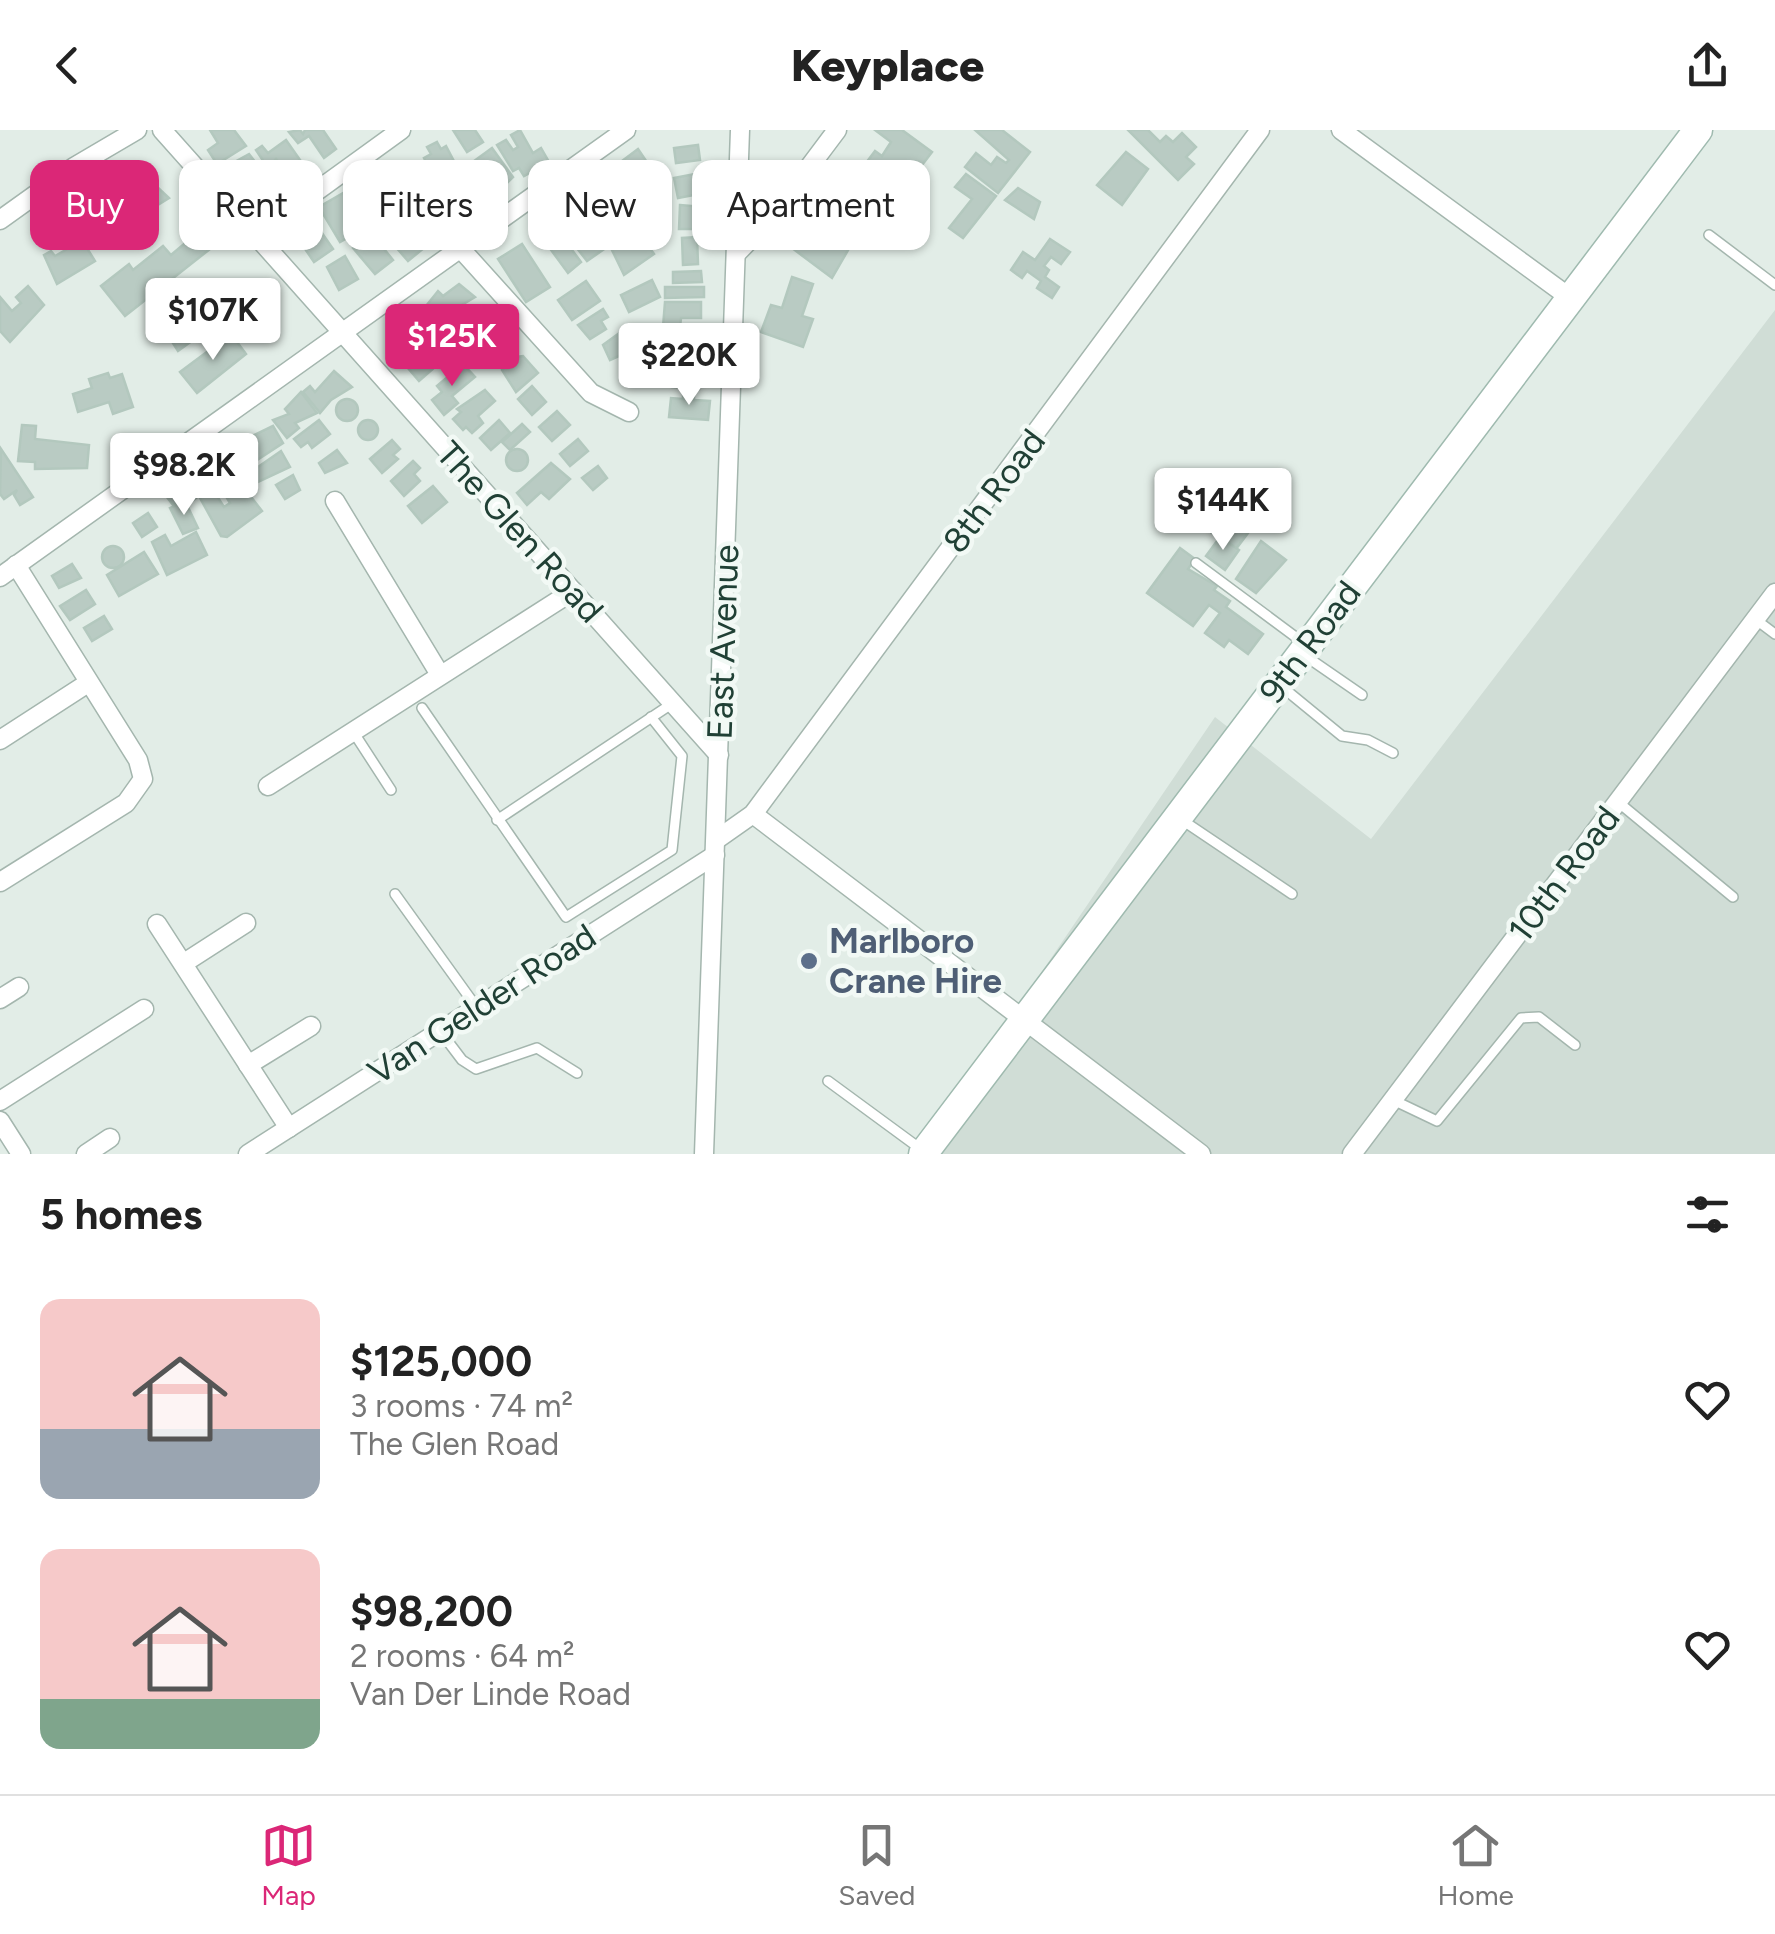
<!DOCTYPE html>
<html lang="en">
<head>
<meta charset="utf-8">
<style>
	body { margin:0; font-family:Figtree,sans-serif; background:#f2f2f2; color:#222; height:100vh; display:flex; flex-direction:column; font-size:38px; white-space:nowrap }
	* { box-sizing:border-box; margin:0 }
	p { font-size:32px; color:#767676 }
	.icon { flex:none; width:55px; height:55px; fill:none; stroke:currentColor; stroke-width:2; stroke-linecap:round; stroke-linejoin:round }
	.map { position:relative; height:1024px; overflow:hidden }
	.panel { display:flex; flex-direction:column; background:#fff; flex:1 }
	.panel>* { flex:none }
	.hud { position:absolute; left:30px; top:30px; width:1000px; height:90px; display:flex; gap:20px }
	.price { position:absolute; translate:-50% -85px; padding:0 22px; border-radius:10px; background:#fff; color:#222; font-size:32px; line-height:65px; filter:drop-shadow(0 2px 5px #0008) }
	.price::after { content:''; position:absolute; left:50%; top:60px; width:30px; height:22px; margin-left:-15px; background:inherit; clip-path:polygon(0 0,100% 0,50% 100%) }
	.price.current { background:#db2777; color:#fff }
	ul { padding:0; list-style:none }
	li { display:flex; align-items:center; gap:30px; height:250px; padding:0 40px }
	li span { display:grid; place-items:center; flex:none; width:280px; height:200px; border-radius:20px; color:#555 }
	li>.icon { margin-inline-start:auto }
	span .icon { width:120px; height:120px; fill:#fffc; stroke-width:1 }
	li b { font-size:42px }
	h2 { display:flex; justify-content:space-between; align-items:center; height:120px; padding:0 40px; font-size:42px }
	.pill { padding:0 35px; border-radius:20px; background:#fff; box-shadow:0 2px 8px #0004; font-size:35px; line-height:90px }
	.pill.current { background:#db2777; color:#fff }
	header { display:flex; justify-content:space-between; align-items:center; height:130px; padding:0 40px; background:#fff; font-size:45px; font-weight:800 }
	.menu { display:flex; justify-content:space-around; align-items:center; height:140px; border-top:2px solid #e0e0e0; background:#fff; font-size:28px; color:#767676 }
	.menu a { display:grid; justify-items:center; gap:5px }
	.menu .current { color:#db2777 }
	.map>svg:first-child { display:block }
	.built { fill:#d0ddd6 }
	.building { fill:#b9cbc3; stroke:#b3c8be; stroke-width:2.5 }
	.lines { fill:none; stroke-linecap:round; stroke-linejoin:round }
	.service-casing { stroke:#a4b6ae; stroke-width:12 }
	.minor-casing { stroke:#a4b6ae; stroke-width:21 }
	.secondary-casing { stroke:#9fbaaf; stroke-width:31 }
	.service { stroke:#fff; stroke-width:9 }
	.minor { stroke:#fff; stroke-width:18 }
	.secondary { stroke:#fff; stroke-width:28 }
	.service-dot { fill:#5c6f8a; stroke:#f2f9f5; stroke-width:4 }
	.labels { text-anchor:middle; stroke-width:9; stroke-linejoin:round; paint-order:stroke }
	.street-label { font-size:35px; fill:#204035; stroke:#f2f9f5 }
	.service-label { font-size:35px; font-weight:bold; fill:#4e5e75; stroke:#f2f9f5; text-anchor:start }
</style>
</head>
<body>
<header><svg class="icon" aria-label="back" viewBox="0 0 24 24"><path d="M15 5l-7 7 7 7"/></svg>Keyplace<svg class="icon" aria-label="share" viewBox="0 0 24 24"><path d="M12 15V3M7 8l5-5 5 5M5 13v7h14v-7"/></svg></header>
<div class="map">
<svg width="1775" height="1024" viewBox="0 0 1775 1024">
	<rect width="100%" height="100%" fill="#e2ede7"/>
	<path class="built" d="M1775,180V1024H918L1215,587L1371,709Z"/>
	<g class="building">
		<path d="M210,0H234L246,16L217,34L208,20L218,13Z"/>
		<path d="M300,0L303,4L305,0H323L336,19L324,28L309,6L298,13L289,2Z"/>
		<path d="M453,0H475L483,12L467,22Z"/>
		<path d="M520,0L533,23L541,18L549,32L524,46L519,38L513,41L497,15L506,10L513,20L518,17L511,5Z"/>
		<path d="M875,0H902L932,22L922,35L919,33L910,46L904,42L895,54L866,33L875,21L882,26L891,12Z"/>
		<path d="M975,0H1002L1030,22L998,63L965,37L976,23L991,35L997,27L1006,33L1009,30Z"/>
		<path d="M1128,0H1148L1160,12L1166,6L1173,12L1182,3L1196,17L1186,27L1194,34L1178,50Z"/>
		<path d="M286,10L300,30L285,41L276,29L268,38L256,20L262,16L268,23Z"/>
		<path d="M437,12L441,19L446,16L457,37L435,49L424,28L431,24L427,17Z"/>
		<path d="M698,15L700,30L676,33L674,18Z"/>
		<path d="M492,18L513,47L489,71L472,47L480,41L474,31Z"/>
		<path d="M638,19L665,59L649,71L622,31Z"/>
		<path d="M1126,22L1148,39L1122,75L1097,55Z"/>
		<path d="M249,24L273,55L261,64L243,41L229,51L220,40Z"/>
		<path d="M411,32L426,54L410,65L394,42Z"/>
		<path d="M849,33L912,77L882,115L844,86L851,77L859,83L869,69L839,48Z"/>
		<path d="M461,43L481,75L465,84L453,63L443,69L437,58Z"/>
		<path d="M695,44L699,64L678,68L674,48Z"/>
		<path d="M966,44L996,66L963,108L949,98L972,69L955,57Z"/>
		<path d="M376,51L391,71L375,83L364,59Z"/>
		<path d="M155,55L169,68L109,105L99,89L105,85L99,75L113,67L119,76L132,68L129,63L136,59L140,65Z"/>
		<path d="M589,56L597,66L609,57L637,94L614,111L578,65Z"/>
		<path d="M1018,58L1040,72L1034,89L1005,70Z"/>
		<path d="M345,62L366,97L340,112L319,77Z"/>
		<path d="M434,64L449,87L443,91L447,96L433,105L425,91L417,96L406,78Z"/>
		<path d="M577,73L610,115L587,131L555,90Z"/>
		<path d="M680,75L704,77L698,99H679Z"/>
		<path d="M400,84L425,117L408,131L381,100Z"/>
		<path d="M825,87L855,108L832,148L792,118L802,100L825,113L829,108L817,101Z"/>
		<path d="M548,88L581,132L568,143L535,98Z"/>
		<path d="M194,93L215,115L125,186L101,156L129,134L133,140L163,116L171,125L190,109L184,101Z"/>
		<path d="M315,93L333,119L314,132L297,107Z"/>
		<path d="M75,99L95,131L57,154L44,125L51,121L55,126L69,118L62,107Z"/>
		<path d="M371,103L393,130L375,144L353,118Z"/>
		<path d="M641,106L654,124L624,145L612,120L625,110L629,115Z"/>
		<path d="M697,107L698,134L683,135L682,108Z"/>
		<path d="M1050,109L1070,122L1061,134L1051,127L1044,136L1049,140L1045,147L1059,157L1052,168L1037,158L1041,151L1027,141L1022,148L1011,140L1023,122L1035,130Z"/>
		<path d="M522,114L550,157L526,172L498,129Z"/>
		<path d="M345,126L358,149L339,160L327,137Z"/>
		<path d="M701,141L702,152L673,153V142Z"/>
		<path d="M792,147L813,154L802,186L813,189L803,217L761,202L771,175L782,178Z"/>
		<path d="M652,150L660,167L629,182L621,165Z"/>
		<path d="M586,151L600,171L572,190L558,170Z"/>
		<path d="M459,154L475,167L455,179L458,181L437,199L422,181L438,161L443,166Z"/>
		<path d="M28,156L44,175L10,212L0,201V167L12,181L21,173L16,167Z"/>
		<path d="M665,157H704V167L665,168Z"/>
		<path d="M235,166L246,181L212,206L207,200L178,221L171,210Z"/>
		<path d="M665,172H701V188H681L680,197H663Z"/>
		<path d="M603,179L608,187L601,191L606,199L590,209L578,195Z"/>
		<path d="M472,181L475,185L479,182L488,193L479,201L484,207L464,225L447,206Z"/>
		<path d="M412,193L419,202L420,215L411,222L395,205Z"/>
		<path d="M629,196L635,206L626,211L630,221L610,230L603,215Z"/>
		<path d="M492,203L506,220L491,236L474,221Z"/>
		<path d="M231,204L246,224L197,263L180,242Z"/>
		<path d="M425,222L436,236L419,251L407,237Z"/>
		<path d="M523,226L538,243L516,262L502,240L516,227Z"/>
		<path d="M680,230L700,232L699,245L679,243Z"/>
		<path d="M463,234L475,247L452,266L458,273L444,285L432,270L442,262L437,256Z"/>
		<path d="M334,241L352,257L331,270L320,283L303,262L310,256L315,262Z"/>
		<path d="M108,243L110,248L122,244L133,277L113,284L109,272L78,282L73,264L92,258L89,249Z"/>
		<path d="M673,245L699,247V259L672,257Z"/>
		<path d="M532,256L546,272L532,285L518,269Z"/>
		<path d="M485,260L495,271L478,286L483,293L472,303L466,297L463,300L453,289L461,282L457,279Z"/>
		<path d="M301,262L317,283L295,293L299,298L287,308L273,290L289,284L285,279Z"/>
		<path d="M683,263L694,264V270L710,271L708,290L669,287L671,268L683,269Z"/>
		<circle cx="347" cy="280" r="11"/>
		<path d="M557,281L570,295L552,311L539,297Z"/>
		<circle cx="368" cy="300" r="10"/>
		<path d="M319,290L330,304L312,318L308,312L301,317L294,309Z"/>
		<path d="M499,290L510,303L491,320L480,308Z"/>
		<path d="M522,294L530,302L510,320L502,312Z"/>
		<path d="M22,295L36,296L35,309L89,315L87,338L35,339V332L18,331Z"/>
		<path d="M273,296L283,313L240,341L230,326L240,320L244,310Z"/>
		<path d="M578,309L588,321L570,336L560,324Z"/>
		<path d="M392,310L400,319L393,325L398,329L382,343L370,329Z"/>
		<path d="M1,319L33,367L20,375L14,365L17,360L4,369L0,364Z"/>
		<circle cx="517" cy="330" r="11"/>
		<path d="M337,320L347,333L325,343L319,333Z"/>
		<path d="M281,321L290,337L258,352L251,342Z"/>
		<path d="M413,331L420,338L414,344L420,351L404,366L391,351Z"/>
		<path d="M551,333L570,349L549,369L541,362L527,375L517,363Z"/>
		<path d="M598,336L607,348L593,360L582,348Z"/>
		<path d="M186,339L204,362L192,371L174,347Z"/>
		<path d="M233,344L262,381L227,407L221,406L200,368L213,360L224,377L230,373L218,353Z"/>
		<path d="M293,345L300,360L285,369L276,355Z"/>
		<path d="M171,350L184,367L173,375L160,358Z"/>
		<path d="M433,356L447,372L422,393L408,376Z"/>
		<path d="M185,371L198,398L183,404L170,378Z"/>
		<path d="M1205,371L1248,403L1236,419L1191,389Z"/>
		<path d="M148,383L157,397L142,407L133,393Z"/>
		<path d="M196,402L207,425L167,445L152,412L165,405L171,416Z"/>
		<path d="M1220,407L1239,420L1225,440L1206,426Z"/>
		<path d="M1261,411L1286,430L1256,463L1236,449Z"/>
		<circle cx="113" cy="427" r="11"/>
		<path d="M1180,418L1195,429L1188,439L1217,456L1214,460L1230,471L1226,477L1263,504L1248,524L1229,510L1224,517L1205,503L1220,483L1209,475L1193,496L1147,463Z"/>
		<path d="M144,422L158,444L119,466L107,445Z"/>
		<path d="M72,434L81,448L59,458L52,446Z"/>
		<path d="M86,460L95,474L70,490L60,476Z"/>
		<path d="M104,486L112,499L92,511L84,498Z"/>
	</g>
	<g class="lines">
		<g class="service-casing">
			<g id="service">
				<path d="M1709,105L1775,155"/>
				<path d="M1196,433L1305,514"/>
				<path d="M1755,489L1775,504"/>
				<path d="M1304,525L1362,565"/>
				<path d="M1281,556L1342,606L1368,610L1393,623"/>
				<path d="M422,578L566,787L672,720L682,626L651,587"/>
				<path d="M354,603L391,660"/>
				<path d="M1618,672L1733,767"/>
				<path d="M497,690L673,573"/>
				<path d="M1182,690L1292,764"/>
				<path d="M395,764L477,878"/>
				<path d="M440,901L462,930L476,939L537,918L577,943"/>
				<path d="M828,951L922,1020"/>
				<path d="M1393,970L1437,991L1521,888L1539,887L1575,915"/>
			</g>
		</g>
		<g class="minor-casing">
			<g id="minor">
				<path d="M162,0L719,625"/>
				<path d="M1341,0L1569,167"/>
				<path d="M0,90L74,37L137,0"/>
				<path d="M256,105L401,0"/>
				<path d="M460,118L591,263L629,282"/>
				<path d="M737,123L771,88L837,0"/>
				<path d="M335,371L439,543"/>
				<path d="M0,447L626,0"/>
				<path d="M0,610L88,553"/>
				<path d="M268,656L573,461"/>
				<path d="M753,684L1201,1024"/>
				<path d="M716,710L753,684L1260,0"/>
				<path d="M0,752L126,673L143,649L138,630L16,435"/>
				<path d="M157,794L289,998"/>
				<path d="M184,833L246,793"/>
				<path d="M0,869L19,857"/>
				<path d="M248,935L311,896"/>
				<path d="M0,971L144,879"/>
				<path d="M0,991L21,1024"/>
				<path d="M86,1024L110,1008"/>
				<path d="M248,1024L715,725"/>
				<path d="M704,1024L740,0"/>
				<path d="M1352,1024L1775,463"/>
			</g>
		</g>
		<g class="secondary-casing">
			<path id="secondary" d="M923,1024L1698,0"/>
		</g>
		<use href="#service" class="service"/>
		<use href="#minor" class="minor"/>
		<use href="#secondary" class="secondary"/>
	</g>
	<circle class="service-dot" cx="809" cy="831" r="10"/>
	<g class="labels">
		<g class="street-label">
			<text transform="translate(994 361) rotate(-53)" y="12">8th Road</text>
			<text transform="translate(520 402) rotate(48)" y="12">The Glen Road</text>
			<text transform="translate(723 512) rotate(-88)" y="12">East Avenue</text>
			<text transform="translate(1310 512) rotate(-53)" y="12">9th Road</text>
			<text transform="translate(1564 744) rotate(-53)" y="12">10th Road</text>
			<text transform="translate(482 874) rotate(-33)" y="12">Van Gelder Road</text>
		</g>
		<g class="service-label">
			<text x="829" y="823">Marlboro<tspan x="829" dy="40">Crane Hire</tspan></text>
		</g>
	</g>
</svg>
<b class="price" style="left:213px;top:233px">$107K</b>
<b class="price current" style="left:452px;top:259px">$125K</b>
<b class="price" style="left:689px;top:278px">$220K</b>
<b class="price" style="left:184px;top:388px">$98.2K</b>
<b class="price" style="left:1223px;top:423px">$144K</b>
<div class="hud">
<a class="pill current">Buy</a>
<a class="pill">Rent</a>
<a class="pill">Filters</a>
<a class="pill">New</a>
<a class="pill">Apartment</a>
</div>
</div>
<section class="panel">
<h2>5 homes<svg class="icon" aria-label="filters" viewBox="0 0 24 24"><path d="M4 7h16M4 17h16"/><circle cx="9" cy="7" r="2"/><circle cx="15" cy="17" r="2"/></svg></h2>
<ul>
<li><span style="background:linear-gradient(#f6c9c9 65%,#9aa5b1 0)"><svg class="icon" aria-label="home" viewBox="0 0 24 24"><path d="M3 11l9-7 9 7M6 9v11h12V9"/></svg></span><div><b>$125,000</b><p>3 rooms · 74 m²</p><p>The Glen Road</p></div><svg class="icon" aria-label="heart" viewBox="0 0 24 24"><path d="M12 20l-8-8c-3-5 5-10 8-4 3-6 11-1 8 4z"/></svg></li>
<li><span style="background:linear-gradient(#f6c9c9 75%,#7fa58c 0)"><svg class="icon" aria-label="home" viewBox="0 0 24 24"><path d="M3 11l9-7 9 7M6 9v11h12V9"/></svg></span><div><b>$98,200</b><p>2 rooms · 64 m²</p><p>Van Der Linde Road</p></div><svg class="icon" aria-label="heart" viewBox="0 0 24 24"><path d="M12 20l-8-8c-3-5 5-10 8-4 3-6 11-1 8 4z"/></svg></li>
</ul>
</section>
<nav class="menu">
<a class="current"><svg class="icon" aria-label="map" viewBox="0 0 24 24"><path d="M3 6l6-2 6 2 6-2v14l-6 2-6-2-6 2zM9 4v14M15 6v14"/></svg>Map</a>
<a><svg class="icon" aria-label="saved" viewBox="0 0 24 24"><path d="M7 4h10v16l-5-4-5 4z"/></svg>Saved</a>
<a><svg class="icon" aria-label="home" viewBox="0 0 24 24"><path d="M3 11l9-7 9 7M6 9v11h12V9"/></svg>Home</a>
</nav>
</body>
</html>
